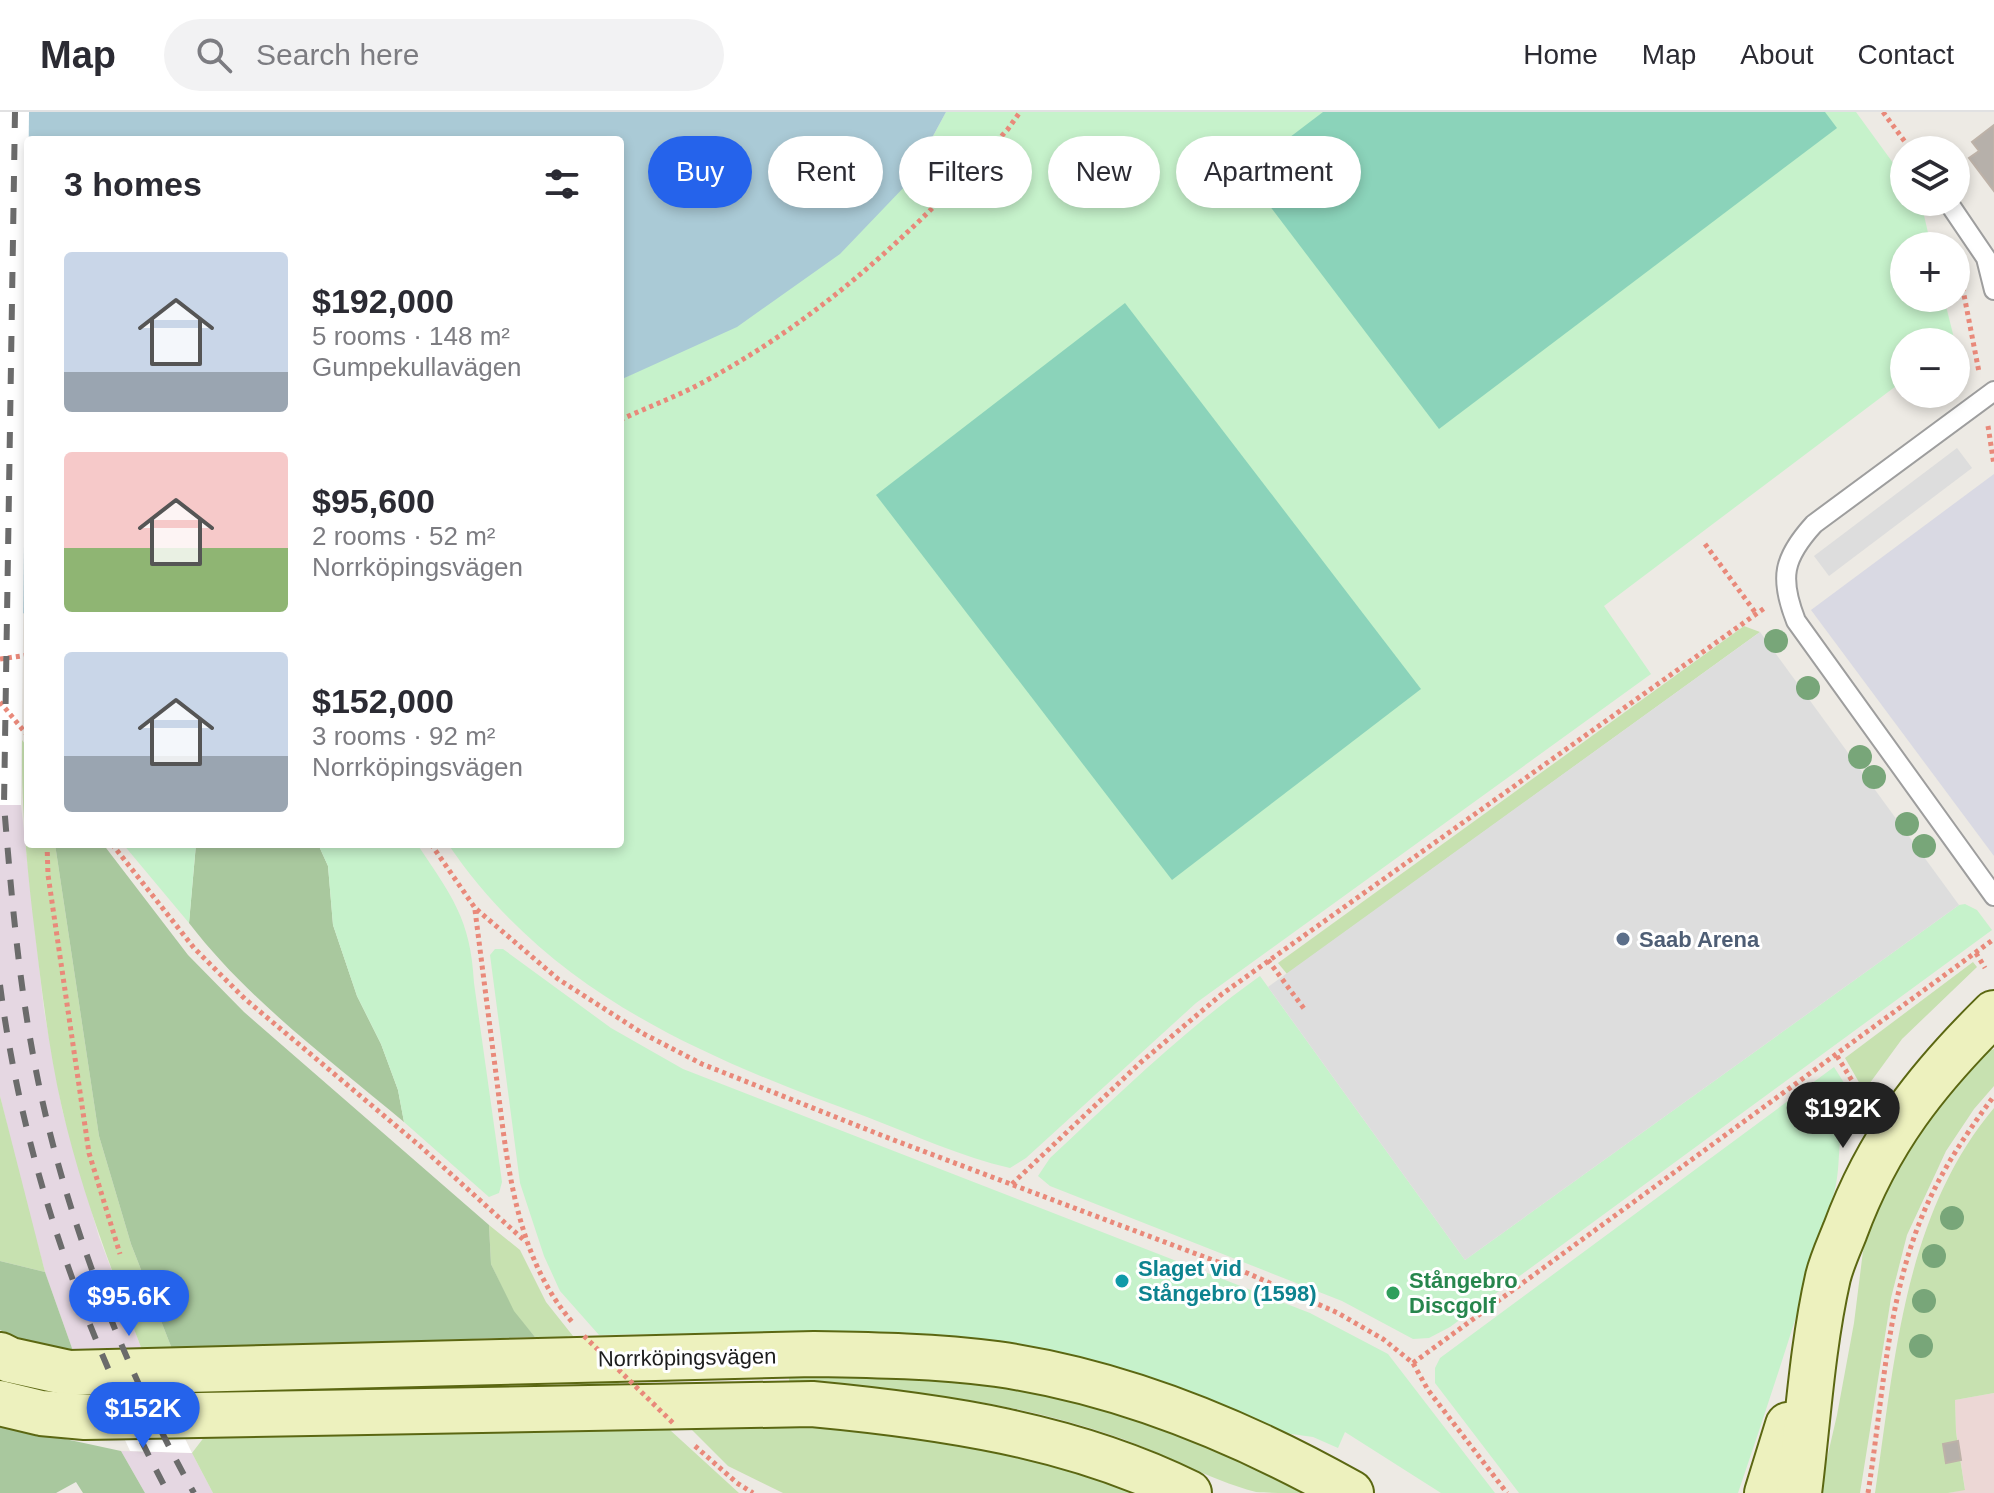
<!DOCTYPE html>
<html lang="en">
<head>
<meta charset="utf-8">
<style>
	body { margin:0; font-family:Arial,sans-serif; background:#f2f2f3; color:#2b2b33; height:100vh; display:flex; flex-direction:column; font-size:30px; white-space:nowrap }
	* { box-sizing:border-box; margin:0 }
	p { font-size:26px; color:#7c7c81 }
	.icon { flex:none; width:44px; height:44px; fill:none; stroke:currentColor; stroke-width:2; stroke-linecap:round; stroke-linejoin:round }
	.map { position:relative; flex:1; overflow:hidden }
	.drawer { position:absolute; left:24px; top:24px; width:600px; height:712px; display:flex; flex-direction:column; background:#fff; border-radius:8px; box-shadow:0 4px 12px #0003 }
	.drawer>* { flex:none }
	.banner { position:absolute; left:648px; top:24px; width:760px; height:72px; display:flex; gap:16px }
	.tools { position:absolute; left:1890px; top:24px; display:grid; gap:16px }
	.tools a { display:grid; place-items:center; width:80px; height:80px; border-radius:50%; background:#fff; box-shadow:0 4px 12px #0003; font-size:40px }
	.price { position:absolute; translate:-50% -68px; padding:0 18px; border-radius:28px; background:#2563eb; color:#fff; font-size:26px; line-height:52px; filter:drop-shadow(0 2px 4px #0008) }
	.price::after { content:''; position:absolute; left:50%; top:48px; width:24px; height:18px; margin-left:-12px; background:inherit; clip-path:polygon(0 0,100% 0,50% 100%) }
	.price.selected { background:#222; color:#fff }
	ul { padding:0; list-style:none }
	li { display:flex; align-items:center; gap:24px; height:200px; padding:0 40px }
	li span { display:grid; place-items:center; flex:none; width:224px; height:160px; border-radius:8px; color:#555 }
	li>.icon { margin-inline-start:auto }
	span .icon { width:96px; height:96px; fill:#fffc; stroke-width:1 }
	li b { font-size:34px }
	h2 { display:flex; justify-content:space-between; align-items:center; height:96px; padding:0 40px; font-size:34px }
	.pill { padding:0 28px; border-radius:36px; background:#fff; box-shadow:0 4px 12px #0003; font-size:28px; line-height:72px }
	.pill.selected { background:#2563eb; color:#fff }
	header { display:flex; align-items:center; gap:48px; box-sizing:border-box; height:112px; padding:0 40px; background:#fff; border-bottom:2px solid #e1e1e2 }
	header strong { font-size:38px }
	nav { display:flex; gap:44px; margin-inline-start:auto; font-size:28px }
	.search { width:560px; height:72px; background:#f2f2f3; display:flex; align-items:center; gap:20px; box-sizing:border-box; padding:0 28px; border-radius:44px; color:#7c7c81; font-size:30px }
	.map>svg:first-child { display:block }
	.commercial { fill:#ecd7d5 }
	.industrial { fill:#e5d7e2 }
	.grass { fill:#c7e1b0 }
	.forest { fill:#a9c89e }
	.park { fill:#c6f2cb }
	.pitch { fill:#8bd3ba }
	.parking { fill:#ddd }
	.plaza { fill:#d9d9e3 }
	.water { fill:#aacad6 }
	.pier { fill:#fff }
	.building { fill:#b6b0aa; stroke:#bdb2a8; stroke-width:2 }
	.lines { fill:none; stroke-linecap:round; stroke-linejoin:round }
	.lane-casing { stroke:#9e9e9e; stroke-width:22 }
	.secondary-casing { stroke:#5b6712; stroke-width:48 }
	.path { stroke:#e9897a; stroke-width:5; stroke-dasharray:4 4; stroke-linecap:butt }
	.lane { stroke:#fff; stroke-width:18 }
	.secondary { stroke:#edf1be; stroke-width:44 }
	.rail { stroke:#6b6b6b; stroke-width:6; stroke-dasharray:16 16; stroke-linecap:butt }
	.path-bridge { stroke:#e9897a; stroke-width:5; stroke-dasharray:4 4; stroke-linecap:butt }
	.tree { fill:#78a679 }
	.service-dot { fill:#5c6f8a; stroke:#fff; stroke-width:3 }
	.culture-dot { fill:#0f9aa8; stroke:#fff; stroke-width:3 }
	.leisure-dot { fill:#2e9e5b; stroke:#fff; stroke-width:3 }
	.labels { text-anchor:middle; stroke-width:6; stroke-linejoin:round; paint-order:stroke }
	.service-label { font-size:22px; font-weight:bold; fill:#4e5e75; stroke:#fff; text-anchor:start }
	.culture-label { font-size:22px; font-weight:bold; fill:#0d838f; stroke:#fff; text-anchor:start }
	.leisure-label { font-size:22px; font-weight:bold; fill:#27864d; stroke:#fff; text-anchor:start }
	.street-label { font-size:22px; fill:#1d1d1d; stroke:#fff }
</style>
</head>
<body>
<header>
<strong>Map</strong>
<div class="search"><svg class="icon" aria-label="search" viewBox="0 0 24 24"><circle cx="10" cy="10" r="6"/><path d="M15 15l6 6"/></svg>Search here</div>
<nav><a>Home</a><a>Map</a><a>About</a><a>Contact</a></nav>
</header>
<div class="map">
<svg width="1994" height="1381" viewBox="0 0 1994 1381">
	<rect width="100%" height="100%" fill="#edeae4"/>
	<path class="commercial" d="M1994,1281V1381H1948L1965,1377L1956,1320L1955,1288Z"/>
	<g class="industrial">
		<path d="M0,693H21L44,898L62,997L99,1125L142,1238L73,1239L45,1160L21,1072L0,984Z"/>
		<path d="M121,1339L192,1341L213,1381H145Z"/>
	</g>
	<g class="grass">
		<path d="M1744,514L1760,520L1287,862L1278,851Z"/>
		<path d="M22,628L28,636V732H55L99,1024L131,1132L172,1237L142,1238C112,1159 81,1079 62,996C49,939 42,880 35,822C27,757 21,694 22,628Z"/>
		<path d="M1973,850L1977,855L1902,927L1864,979L1845,946Z"/>
		<path d="M1994,937V974L1974,997L1946,1039L1907,1123L1891,1186L1860,1381H1819L1837,1303L1854,1211L1865,1123L1909,1036L1956,969L1986,940Z"/>
		<path d="M0,984L45,1160L0,1149Z"/>
		<path d="M1994,996V1281L1955,1288L1956,1320L1965,1378L1948,1381H1875C1895,1248 1904,1103 1994,996Z"/>
		<path d="M489,1113L520,1138L546,1190L573,1224H567L739,1381H213L192,1341L205,1324L620,1313L535,1225L513,1199L491,1152Z"/>
		<path d="M789,1260H889L1024,1277L1094,1293L1176,1321L1261,1357L1304,1381C1289,1381 1270,1381 1256,1380C1207,1367 1162,1340 1114,1324C1009,1288 899,1276 789,1270Z"/>
		<path d="M746,1308L982,1330L1096,1362L1141,1381H783L728,1354L685,1311Z"/>
	</g>
	<g class="forest">
		<path d="M55,732H103L188,843L244,900L489,1113L491,1152L514,1199L535,1225L172,1237L131,1132L99,1024Z"/>
		<path d="M196,732H318L328,754L333,813L357,884L381,932L398,978L404,1010C329,947 249,889 189,811Z"/>
		<path d="M0,1149L45,1160L73,1239L22,1228L0,1218Z"/>
		<path d="M0,1313L121,1339L145,1381H83L76,1370L56,1381H0Z"/>
	</g>
	<g class="park">
		<path d="M946,0H1856L1904,66V90H1921L1931,134H1904V186H1944L1955,230H1904V268L1604,494L1651,562L1196,891L1026,1046L1010,1056C962,1045 914,1023 867,1005C703,945 550,882 448,732H620V268L654,251L907,72Z"/>
		<path d="M123,732H196L189,811Z"/>
		<path d="M318,732H417C451,783 471,807 474,871L502,1070L499,1081L489,1085L404,1010L398,978L381,932L357,884L333,813L328,754Z"/>
		<path d="M1965,792L1977,798L1992,818L1450,1215L1429,1226L1413,1227L1342,1189L1050,1074L1038,1064L1050,1046C1118,983 1184,918 1260,864L1465,1148L1959,793Z"/>
		<path d="M495,837H503L611,916L683,957L1310,1201L1388,1242L1495,1381H1441L1345,1320L1338,1336L1313,1325L1270,1319L988,1230L858,1219L599,1223L560,1179L544,1144L520,1071L490,843Z"/>
		<path d="M1834,955L1853,985C1834,1014 1843,1050 1834,1081C1804,1182 1772,1282 1738,1381H1519L1435,1271V1256L1440,1246Z"/>
	</g>
	<g class="pitch">
		<path d="M1323,0H1825L1837,16L1439,317L1244,60Z"/>
		<path d="M1125,191L1421,577L1172,768L876,383Z"/>
	</g>
	<g class="parking">
		<path d="M1957,336L1972,356L1829,464L1814,444Z"/>
		<path d="M1760,520L1959,793L1465,1148L1268,875Z"/>
	</g>
	<path class="plaza" d="M1994,362V744L1811,498Z"/>
	<path class="water" d="M0,0H946L907,72L840,142L737,215L620,268V28H28V500L0,508Z"/>
	<g class="pier">
		<path d="M0,0H29L21,693H0Z"/>
		<path d="M142,1238L192,1341L130,1339L85,1240Z"/>
	</g>
	<g class="building">
		<path d="M1994,13V79L1969,46L1979,39L1972,30Z"/>
		<path d="M1958,1329L1961,1348L1946,1351L1943,1332Z"/>
	</g>
	<g class="lines">
		<g class="lane-casing">
			<g id="lane">
				<path d="M1948,90L1986,146L1994,178"/>
				<path d="M1994,279L1814,412C1783,446 1779,466 1796,509L1994,784"/>
			</g>
		</g>
		<g class="secondary-casing">
			<g id="secondary">
				<path d="M0,1243L10,1248L69,1261L814,1242C875,1243 936,1244 997,1252C1122,1270 1241,1319 1351,1381"/>
				<path d="M0,1291L41,1301L85,1305L812,1292C940,1304 1072,1323 1189,1381"/>
				<path d="M1767,1381L1788,1313"/>
				<path d="M1799,1381C1808,1308 1812,1236 1828,1165C1832,1149 1839,1134 1845,1119C1878,1029 1927,967 1994,901"/>
			</g>
		</g>
		<g class="path">
			<path d="M1883,0L1911,38"/>
			<path d="M1958,152L1979,260"/>
			<path d="M620,308C650,294 681,283 709,267C826,203 919,115 1008,17L1020,0"/>
			<path d="M1988,314L1994,353"/>
			<path d="M1705,432L1755,500"/>
			<path d="M0,547L28,543"/>
			<path d="M0,590L28,624"/>
			<path d="M47,732L48,763L89,1041L120,1142"/>
			<path d="M112,732L194,836L245,887L420,1034L526,1130"/>
			<path d="M431,732L475,796L558,867L642,921L702,952L891,1027L1247,1161L1338,1201L1383,1227L1413,1251L1428,1278L1507,1381"/>
			<path d="M475,798C482,853 489,908 496,962C507,1048 514,1143 573,1211"/>
			<path d="M1976,841L1985,856"/>
			<path d="M1268,848L1305,898"/>
			<path d="M1837,944L1865,990"/>
			<path d="M1012,1072L1140,951L1222,882L1766,495"/>
			<path d="M1413,1251L1994,827"/>
			<path d="M695,1334L737,1371L753,1381"/>
			<path d="M1868,1381C1884,1281 1887,1174 1932,1082C1949,1047 1971,1015 1994,984"/>
		</g>
		<use href="#lane" class="lane"/>
		<use href="#secondary" class="secondary"/>
		<g class="rail">
			<path d="M15,0L4,693C11,778 18,864 34,948C61,1094 121,1251 194,1381"/>
			<path d="M0,873C23,1052 84,1222 168,1381"/>
		</g>
		<path class="path-bridge" d="M584,1224L673,1311"/>
	</g>
	<g class="tree">
		<circle cx="1776" cy="529" r="12"/>
		<circle cx="1808" cy="576" r="12"/>
		<circle cx="1860" cy="645" r="12"/>
		<circle cx="1874" cy="665" r="12"/>
		<circle cx="1907" cy="712" r="12"/>
		<circle cx="1924" cy="734" r="12"/>
		<circle cx="1952" cy="1106" r="12"/>
		<circle cx="1934" cy="1144" r="12"/>
		<circle cx="1924" cy="1189" r="12"/>
		<circle cx="1921" cy="1234" r="12"/>
	</g>
	<circle class="service-dot" cx="1623" cy="827" r="8"/>
	<circle class="culture-dot" cx="1122" cy="1169" r="8"/>
	<circle class="leisure-dot" cx="1393" cy="1181" r="8"/>
	<g class="labels">
		<g class="service-label">
			<text x="1639" y="835">Saab Arena</text>
		</g>
		<g class="culture-label">
			<text x="1138" y="1164">Slaget vid<tspan x="1138" dy="25">Stångebro (1598)</tspan></text>
		</g>
		<g class="leisure-label">
			<text x="1409" y="1176">Stångebro<tspan x="1409" dy="25">Discgolf</tspan></text>
		</g>
		<g class="street-label">
			<text transform="translate(687 1245) rotate(-1)" y="8">Norrköpingsvägen</text>
		</g>
	</g>
</svg>
<div class="tools">
<a><svg class="icon" aria-label="layers" viewBox="0 0 24 24"><path d="M12 4l9 5-9 5-9-5zM3 14l9 5 9-5"/></svg></a>
<a>+</a>
<a>−</a>
</div>
<b class="price selected" style="left:1843px;top:1038px">$192K</b>
<b class="price" style="left:129px;top:1226px">$95.6K</b>
<b class="price" style="left:143px;top:1338px">$152K</b>
<div class="banner">
<a class="pill selected">Buy</a>
<a class="pill">Rent</a>
<a class="pill">Filters</a>
<a class="pill">New</a>
<a class="pill">Apartment</a>
</div>
<section class="drawer">
<h2>3 homes<svg class="icon" aria-label="filters" viewBox="0 0 24 24"><path d="M4 7h16M4 17h16"/><circle cx="9" cy="7" r="2"/><circle cx="15" cy="17" r="2"/></svg></h2>
<ul>
<li><span style="background:linear-gradient(#c9d6e8 75%,#9aa5b1 0)"><svg class="icon" aria-label="home" viewBox="0 0 24 24"><path d="M3 11l9-7 9 7M6 9v11h12V9"/></svg></span><div><b>$192,000</b><p>5 rooms · 148 m²</p><p>Gumpekullavägen</p></div></li>
<li><span style="background:linear-gradient(#f6c9c9 60%,#8fb573 0)"><svg class="icon" aria-label="home" viewBox="0 0 24 24"><path d="M3 11l9-7 9 7M6 9v11h12V9"/></svg></span><div><b>$95,600</b><p>2 rooms · 52 m²</p><p>Norrköpingsvägen</p></div></li>
<li><span style="background:linear-gradient(#c9d6e8 65%,#9aa5b1 0)"><svg class="icon" aria-label="home" viewBox="0 0 24 24"><path d="M3 11l9-7 9 7M6 9v11h12V9"/></svg></span><div><b>$152,000</b><p>3 rooms · 92 m²</p><p>Norrköpingsvägen</p></div></li>
</ul>
</section>
</div>
</body>
</html>
